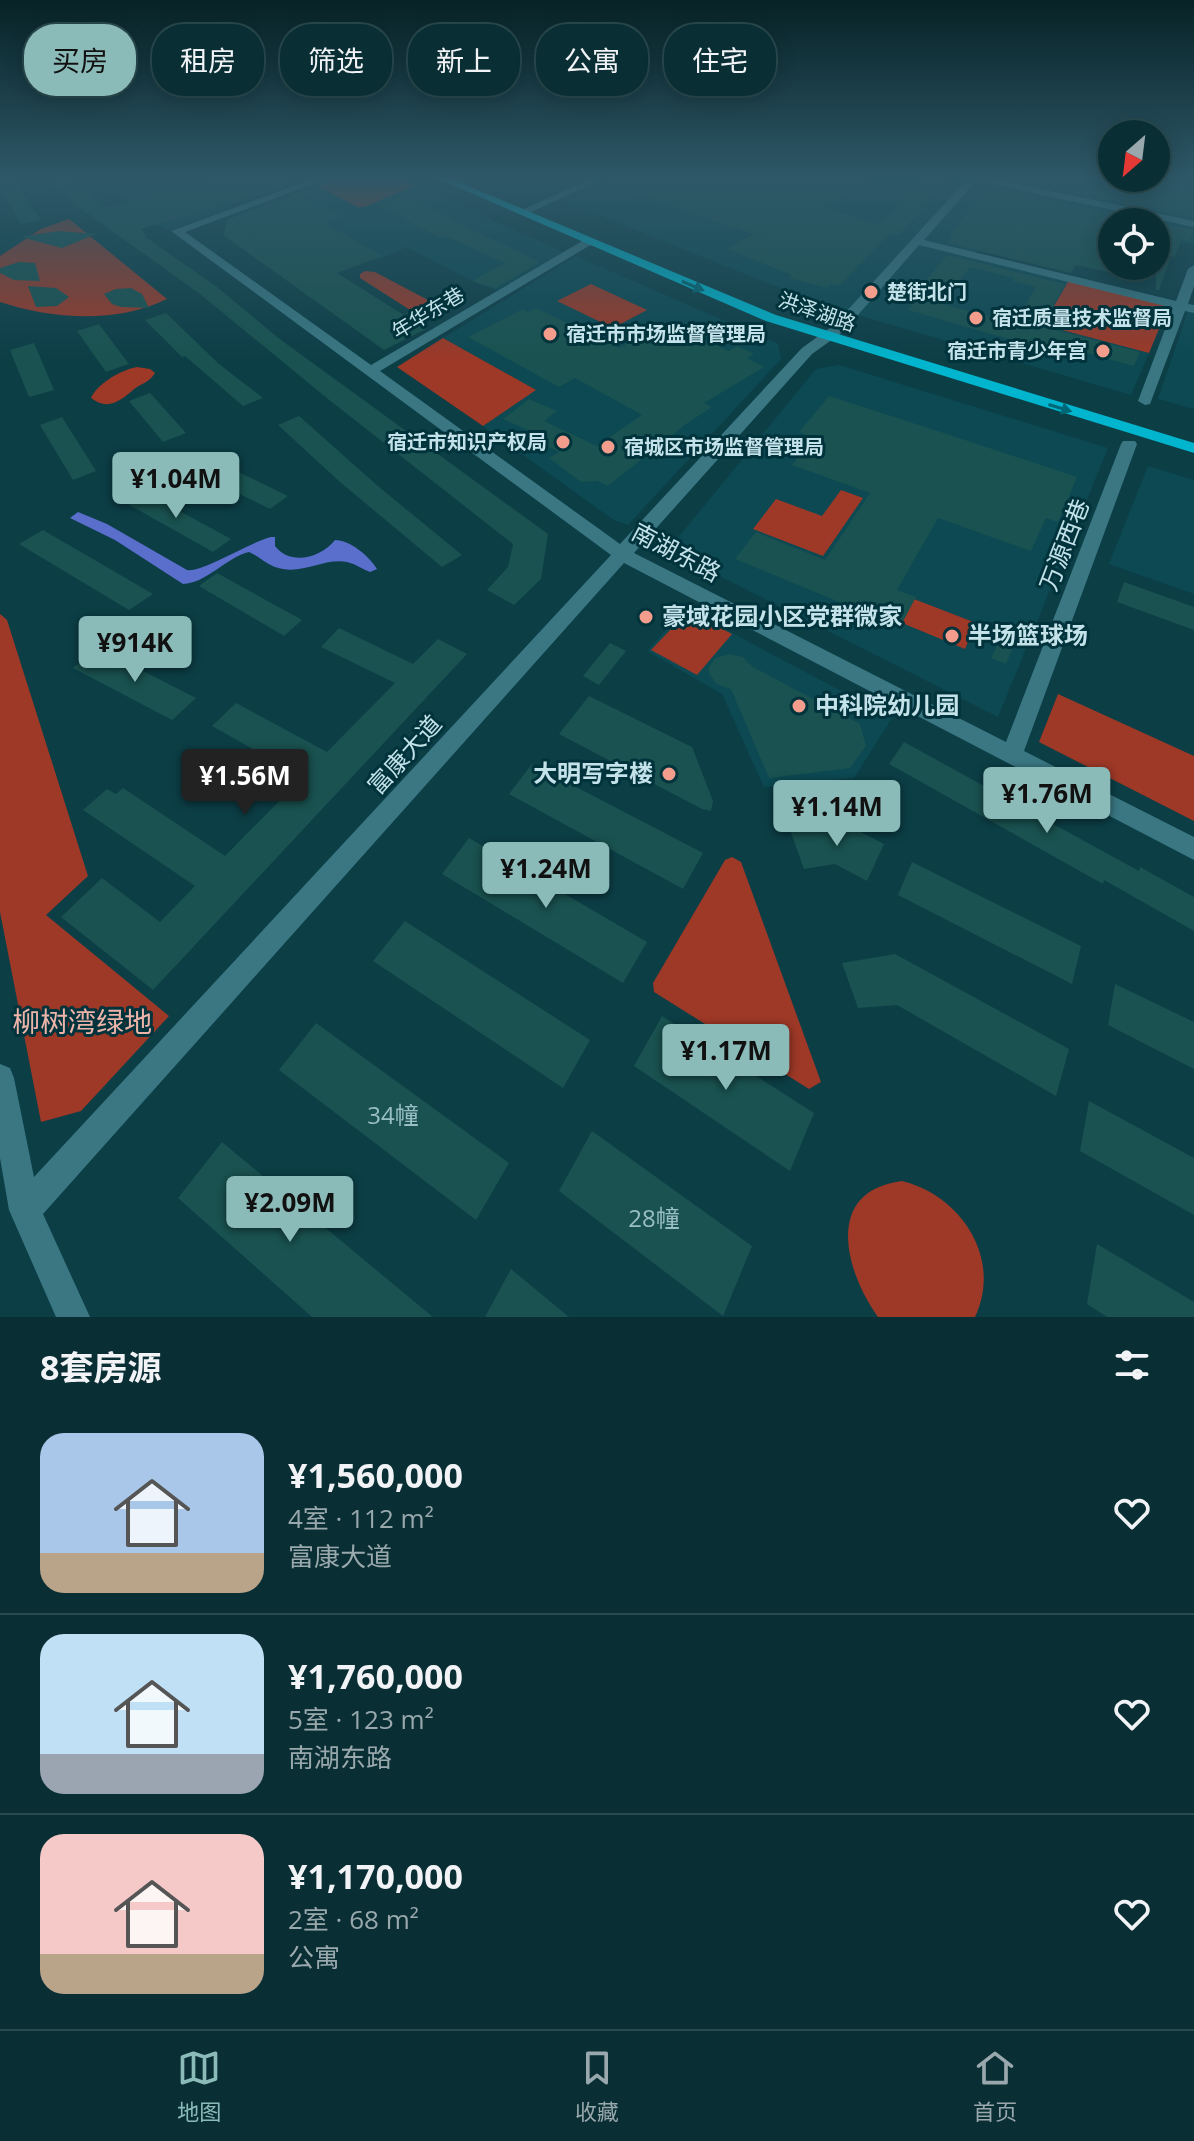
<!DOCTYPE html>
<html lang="zh">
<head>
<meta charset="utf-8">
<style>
	body { margin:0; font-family:"Open Sans","Noto Sans SC",sans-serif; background:#173a40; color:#f1f3f6; height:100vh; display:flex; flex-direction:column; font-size:30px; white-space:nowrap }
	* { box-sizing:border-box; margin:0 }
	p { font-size:26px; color:#99a8ac }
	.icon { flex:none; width:44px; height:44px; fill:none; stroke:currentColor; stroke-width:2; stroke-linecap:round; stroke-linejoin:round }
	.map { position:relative; height:1317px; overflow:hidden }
	.panel { display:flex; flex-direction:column; background:#092e34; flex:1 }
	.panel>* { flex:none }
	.banner { position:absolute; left:24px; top:24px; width:1146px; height:72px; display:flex; gap:16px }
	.needle { width:52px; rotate:208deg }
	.tools { position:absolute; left:1098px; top:120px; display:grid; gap:16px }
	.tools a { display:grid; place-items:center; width:72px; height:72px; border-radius:50%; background:#092e34; box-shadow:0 4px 20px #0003,0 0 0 2px #294a4f; font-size:40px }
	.price { position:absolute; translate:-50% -68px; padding:0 18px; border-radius:8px; background:#8bbbb9; color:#111; font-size:26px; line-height:52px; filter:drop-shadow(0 2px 4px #0008) }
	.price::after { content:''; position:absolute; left:50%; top:48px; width:24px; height:18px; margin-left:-12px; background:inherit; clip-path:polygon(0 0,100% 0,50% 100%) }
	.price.active { background:#222; color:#fff }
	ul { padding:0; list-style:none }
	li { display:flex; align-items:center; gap:24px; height:200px; padding:0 40px }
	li+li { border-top:2px solid #294a4f }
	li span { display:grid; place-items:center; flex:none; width:224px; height:160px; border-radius:24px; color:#555 }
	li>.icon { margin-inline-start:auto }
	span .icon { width:96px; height:96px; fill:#fffc; stroke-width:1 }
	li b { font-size:34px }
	h2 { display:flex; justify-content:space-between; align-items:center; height:96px; padding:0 40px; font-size:34px }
	.tag { padding:0 28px; border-radius:32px; background:#092e34; box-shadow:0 4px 20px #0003,0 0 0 2px #294a4f; font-size:28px; line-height:72px }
	.tag.active { background:#8bbbb9; color:#111 }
	.tabs { display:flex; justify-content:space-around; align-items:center; height:112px; border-top:2px solid #294a4f; background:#092e34; font-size:22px; color:#99a8ac }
	.tabs a { display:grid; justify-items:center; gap:4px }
	.tabs .active { color:#8bbbb9 }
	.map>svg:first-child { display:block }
	.built { fill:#0c4953 }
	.green { fill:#9e3827 }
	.water { fill:#5a6ecc }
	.building { fill:#195250; fill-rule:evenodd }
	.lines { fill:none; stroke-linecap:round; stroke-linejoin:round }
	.minor { fill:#3a7783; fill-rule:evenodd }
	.major { fill:#00b5cd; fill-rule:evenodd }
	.oneway { fill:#006776 }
	.poi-dot { fill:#f49d8c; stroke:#00333c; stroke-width:3 }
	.labels { text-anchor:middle; stroke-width:6; stroke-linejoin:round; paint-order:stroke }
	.far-poi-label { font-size:20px; font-weight:bold; fill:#c4e2e9; stroke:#00333c; text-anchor:start }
	.far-street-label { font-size:20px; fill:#c4e2e9; stroke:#00333c }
	.street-label { font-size:24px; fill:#c4e2e9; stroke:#00333c }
	.poi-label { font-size:24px; font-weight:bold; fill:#c4e2e9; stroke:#00333c; text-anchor:start }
	.near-number-label { font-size:24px; fill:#99bec3 }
	.near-park-label { font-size:28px; fill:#eeb4a9; stroke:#00333c }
</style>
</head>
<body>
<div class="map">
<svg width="1194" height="1317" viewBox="0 0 1194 1317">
	<rect width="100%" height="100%" fill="#0c3e46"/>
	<g class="built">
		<path d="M145,178L236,206L167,231L112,190Z"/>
		<path d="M340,178H401L563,252L497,290L480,285L407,247L376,260L275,202Z"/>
		<path d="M604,178H1086L1194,203V245L1156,237V222H1112L1014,207L973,256L1069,280L1044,325L1149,353L1131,395L820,304L558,199Z"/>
		<path d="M576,256L778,344L781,359L628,525L612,519L483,426L535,390L443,338Z"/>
		<path d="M1188,311L1194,312V409L1158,399Z"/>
		<path d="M839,365L1108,448L998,717L668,550L816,369Z"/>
		<path d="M1148,466L1194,480V594L1109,564Z"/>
		<path d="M685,608L892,718L854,778L764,787L722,694L647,651Z"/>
	</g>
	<g class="green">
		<path d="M340,178H401L416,185L364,207H358L317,186Z"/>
		<path d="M69,219L167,299C116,324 52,319 0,302V256L41,229Z"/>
		<path d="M365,271L375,272L428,300L436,305V309L425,316L418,315L360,278V274Z"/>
		<path d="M1069,280L1169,305L1149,353L1043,325Z"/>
		<path d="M591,284L647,310L613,328L557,301Z"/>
		<path d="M443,338L536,390L483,426L397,367Z"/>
		<path d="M137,367L150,369L155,373C149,383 141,383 133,390C120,401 108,411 91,398C98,383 121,370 137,367Z"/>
		<path d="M841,490L863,498L823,556L753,529L776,499L822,516Z"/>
		<path d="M914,599L976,623L965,649L902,623Z"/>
		<path d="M688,611L732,634L697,675L651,650Z"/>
		<path d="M0,614L7,620L88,876L46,915L169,1016L81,1111L41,1122L0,912Z"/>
		<path d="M1058,694L1194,756V821L1039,742Z"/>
		<path d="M732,857L741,862L821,1082L809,1089L654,992L653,983L725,860Z"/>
		<path d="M902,1181C960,1195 1003,1258 975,1317H878C845,1271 823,1191 902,1181Z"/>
	</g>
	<path class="water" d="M78,512L107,524L187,570C202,573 250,542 271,537H275V546C290,566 321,558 335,540C350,540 369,556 377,569L370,572C362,569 356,564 347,562C325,558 305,573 283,569C268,567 261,557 249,552C225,558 207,583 183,584L115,540L70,518Z"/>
	<g class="building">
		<path d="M0,178H13L41,220L21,224L0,190Z"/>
		<path d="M45,178H71L107,207L215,178H281L293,183L232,205L233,203L140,229L147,235L144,236L217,287L281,340L548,534L541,579L514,605L487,590L508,567L513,544L328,399L200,294L77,206Z"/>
		<path d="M607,178H875L826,208L880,225L921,178H951L899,235L890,233L839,286L831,284L827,288L789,278L792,275L727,249L753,234L602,182Z"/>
		<path d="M1002,178H1194V218Z"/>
		<path d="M988,187L1156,222H1112V273L1076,265L1071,273L947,243L953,236L949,235Z"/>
		<path d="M307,189L317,194L303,198L343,215L325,223L382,256L337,273L426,329L384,350L223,235L228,219Z"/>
		<path d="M404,195L452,218L449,219L540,262L496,288L472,281L505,263L446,236L441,238L377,205Z"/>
		<path d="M1156,222L1194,230L1189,241L1181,240L1175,257L1171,256L1159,290H1156Z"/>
		<path d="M58,231L96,234L62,248L21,237Z"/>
		<path d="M947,255L1065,284L1041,326L1140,352L1134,366L1072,349L1068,356L908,310L912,305L907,304ZM970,267L1014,278L1012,281L1036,287L1015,323L942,304Z"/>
		<path d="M19,262L35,263L40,281L14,280L0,273V268Z"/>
		<path d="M28,286L56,288L69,297L57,306L36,307Z"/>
		<path d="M131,288L142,294L149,308L121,307L112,304L104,294L116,289Z"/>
		<path d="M536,308L619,348L658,327L664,330L674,325L728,351L737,346L754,354L747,358L764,367L704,403L712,407L686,424L608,486L597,481L581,482L549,458L559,452L527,436L532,432L503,419L529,399L557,411L544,421L597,446L642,415L575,378L559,387L468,337L523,309L528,312Z"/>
		<path d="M166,313L219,364L263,398L243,406L185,356L182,357L145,320Z"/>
		<path d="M99,324L129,364L106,372L77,331Z"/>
		<path d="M34,343L54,390L29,397L10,350Z"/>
		<path d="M150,393L186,433L163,442L129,401Z"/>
		<path d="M829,396L950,435L1077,477L1058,522L1046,518L1031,551L938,518L897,590L916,597L900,627L735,559L756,532L825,560L870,493L792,465L813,438L799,432Z"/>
		<path d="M299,416L379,487L462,555L442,567L340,482L278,425Z"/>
		<path d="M62,417L96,471L73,480L40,425Z"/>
		<path d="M205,456L288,496L270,509L187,468Z"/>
		<path d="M137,488L231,539L213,552L119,499Z"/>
		<path d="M43,530L153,594L129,610L19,544Z"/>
		<path d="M217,573L302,620L284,636L199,586Z"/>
		<path d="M1124,582L1194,607V630L1117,602Z"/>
		<path d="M339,628L413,664L438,639L467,654L153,990L61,917L102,878L160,922L195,886L83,810L107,789L116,794L123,788L225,856L303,777L212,726L236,703L327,752L395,683L321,647Z"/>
		<path d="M1000,639L1014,645L1006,664L991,658Z"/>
		<path d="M610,643L626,651L599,685L583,676Z"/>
		<path d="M98,648L196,698L172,720L73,668Z"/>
		<path d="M729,654L743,657L753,667L860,724L866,746L850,768L769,778L731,689L716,684L709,673V667L715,658Z"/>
		<path d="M589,696L692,747L713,801L711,811L702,809L559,734Z"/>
		<path d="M904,742L1139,871L1140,867L1194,897V931L1104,880L1103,884L889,764Z"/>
		<path d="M532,764L703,853L683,889L509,794Z"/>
		<path d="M838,820L884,844L867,881L835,864L804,869L790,830Z"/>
		<path d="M469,838L647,942L623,983L442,874Z"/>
		<path d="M912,862L1081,946L1072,984L898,895Z"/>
		<path d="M405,921L590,1040L563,1088L373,961Z"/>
		<path d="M895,954L1069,1049L1056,1096L897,1005L858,1008L842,963Z"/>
		<path d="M1115,984L1194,1022V1069L1108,1025Z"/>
		<path d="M662,1016L814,1113L790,1171L634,1066Z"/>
		<path d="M316,1023L509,1163L476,1220L279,1070Z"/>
		<path d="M1089,1101L1194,1158V1215L1080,1151Z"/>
		<path d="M592,1131L752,1246L723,1316L559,1191Z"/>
		<path d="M222,1142L433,1317H312L178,1198Z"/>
		<path d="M1097,1244L1194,1302V1317H1107L1087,1304Z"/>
		<path d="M511,1269L569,1317H485Z"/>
	</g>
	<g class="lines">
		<g class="minor">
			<path d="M315,178H329L185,232L371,365L584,240H592V244L380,371L620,544L802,348L834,325L968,178H988L1194,221V227L976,181L924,240L1176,301L1188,269L1194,265V286L1188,304L1194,305V313L1185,311L1150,404L1145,405L1138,401L1173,308L919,245L844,331L812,354L634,553L1006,742L1121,444L1123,441H1135L1137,444L1024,751L1194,837V860L624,563L43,1214L90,1317H56L9,1210L0,1158V1064L10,1068L14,1078L34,1177L611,555L171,231Z"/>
			<path d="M591,178H604L525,215L516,213Z"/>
		</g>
		<path class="major" d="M436,178H449L776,315L1194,443V453L766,321Z"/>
	</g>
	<defs><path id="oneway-solid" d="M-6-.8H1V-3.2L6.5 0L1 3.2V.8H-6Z" transform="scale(2)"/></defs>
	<g class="oneway">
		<use href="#oneway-solid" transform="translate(693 286) rotate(23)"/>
		<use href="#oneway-solid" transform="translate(1060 408) rotate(17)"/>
	</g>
	<linearGradient id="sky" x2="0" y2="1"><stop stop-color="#072226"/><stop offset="0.49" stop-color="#2e5868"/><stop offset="1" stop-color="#2e5868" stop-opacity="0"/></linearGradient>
	<rect width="1194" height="362" fill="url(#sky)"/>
	<g class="poi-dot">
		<circle cx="871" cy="292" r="8"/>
		<circle cx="976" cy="318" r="8"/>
		<circle cx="550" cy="334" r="8"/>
		<circle cx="1103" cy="351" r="8"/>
		<circle cx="563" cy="442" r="8"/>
		<circle cx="608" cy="447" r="8"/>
		<circle cx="646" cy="617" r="8"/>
		<circle cx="952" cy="636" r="8"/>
		<circle cx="799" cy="706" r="8"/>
		<circle cx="669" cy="774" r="8"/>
	</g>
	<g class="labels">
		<g class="far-poi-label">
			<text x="887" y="299">楚街北门</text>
			<text x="992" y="325">宿迁质量技术监督局</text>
			<text x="566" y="341">宿迁市市场监督管理局</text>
			<text x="1087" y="358" text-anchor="end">宿迁市青少年宫</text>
			<text x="547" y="449" text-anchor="end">宿迁市知识产权局</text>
			<text x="624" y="454">宿城区市场监督管理局</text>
		</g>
		<g class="far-street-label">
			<text transform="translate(817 312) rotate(19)" y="7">洪泽湖路</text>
			<text transform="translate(428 313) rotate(-31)" y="7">年华东巷</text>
		</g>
		<g class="street-label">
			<text transform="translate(1065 545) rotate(-69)" y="8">万源西巷</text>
			<text transform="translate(676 553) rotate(28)" y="8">南湖东路</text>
			<text transform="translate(405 755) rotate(-48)" y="8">富康大道</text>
		</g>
		<g class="poi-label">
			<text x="662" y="625">豪域花园小区党群微家</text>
			<text x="968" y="644">半场篮球场</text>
			<text x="815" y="714">中科院幼儿园</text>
			<text x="653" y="782" text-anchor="end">大明写字楼</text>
		</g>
		<g class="near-number-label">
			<text x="393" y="1124">34幢</text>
			<text x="654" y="1227">28幢</text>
		</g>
		<g class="near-park-label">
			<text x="82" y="1032">柳树湾绿地</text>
		</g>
	</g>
</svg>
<div class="tools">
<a><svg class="needle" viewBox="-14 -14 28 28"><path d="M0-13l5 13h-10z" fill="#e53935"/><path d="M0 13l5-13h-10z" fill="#99a8ac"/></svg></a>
<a><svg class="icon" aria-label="locate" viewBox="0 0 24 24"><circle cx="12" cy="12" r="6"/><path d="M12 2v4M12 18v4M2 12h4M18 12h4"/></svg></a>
</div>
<b class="price" style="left:176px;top:520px">¥1.04M</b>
<b class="price" style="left:135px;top:684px">¥914K</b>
<b class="price active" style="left:245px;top:817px">¥1.56M</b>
<b class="price" style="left:1047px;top:835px">¥1.76M</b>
<b class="price" style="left:837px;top:848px">¥1.14M</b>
<b class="price" style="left:546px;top:910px">¥1.24M</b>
<b class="price" style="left:726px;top:1092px">¥1.17M</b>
<b class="price" style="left:290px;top:1244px">¥2.09M</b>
<div class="banner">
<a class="tag active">买房</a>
<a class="tag">租房</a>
<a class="tag">筛选</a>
<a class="tag">新上</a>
<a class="tag">公寓</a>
<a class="tag">住宅</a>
</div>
</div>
<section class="panel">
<h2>8套房源<svg class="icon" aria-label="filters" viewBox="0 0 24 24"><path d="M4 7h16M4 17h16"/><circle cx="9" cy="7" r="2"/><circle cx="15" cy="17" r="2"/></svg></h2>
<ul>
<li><span style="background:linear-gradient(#a9c7e8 75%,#b9a48a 0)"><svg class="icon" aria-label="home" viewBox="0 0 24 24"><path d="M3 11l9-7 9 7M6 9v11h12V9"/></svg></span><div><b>¥1,560,000</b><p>4室 · 112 m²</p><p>富康大道</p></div><svg class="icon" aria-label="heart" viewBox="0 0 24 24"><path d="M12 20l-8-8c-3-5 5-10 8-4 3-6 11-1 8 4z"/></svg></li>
<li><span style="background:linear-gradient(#bfe0f5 75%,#9aa5b1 0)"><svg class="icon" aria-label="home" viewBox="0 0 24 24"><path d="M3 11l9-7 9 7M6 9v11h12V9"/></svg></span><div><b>¥1,760,000</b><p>5室 · 123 m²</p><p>南湖东路</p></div><svg class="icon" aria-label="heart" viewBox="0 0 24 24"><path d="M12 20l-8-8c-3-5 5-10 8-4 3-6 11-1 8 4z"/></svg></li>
<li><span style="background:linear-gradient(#f6c9c9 75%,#b9a48a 0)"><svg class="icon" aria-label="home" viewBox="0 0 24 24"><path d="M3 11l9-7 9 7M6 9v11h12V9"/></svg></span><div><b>¥1,170,000</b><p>2室 · 68 m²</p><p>公寓</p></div><svg class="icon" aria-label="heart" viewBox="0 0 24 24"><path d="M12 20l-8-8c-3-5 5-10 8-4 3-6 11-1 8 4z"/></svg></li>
</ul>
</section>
<nav class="tabs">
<a class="active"><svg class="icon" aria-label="map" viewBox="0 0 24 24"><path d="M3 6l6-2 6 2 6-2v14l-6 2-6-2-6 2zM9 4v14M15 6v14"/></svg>地图</a>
<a><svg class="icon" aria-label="saved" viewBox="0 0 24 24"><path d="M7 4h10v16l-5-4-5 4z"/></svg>收藏</a>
<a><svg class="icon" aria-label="home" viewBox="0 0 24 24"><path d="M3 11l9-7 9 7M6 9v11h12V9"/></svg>首页</a>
</nav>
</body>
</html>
